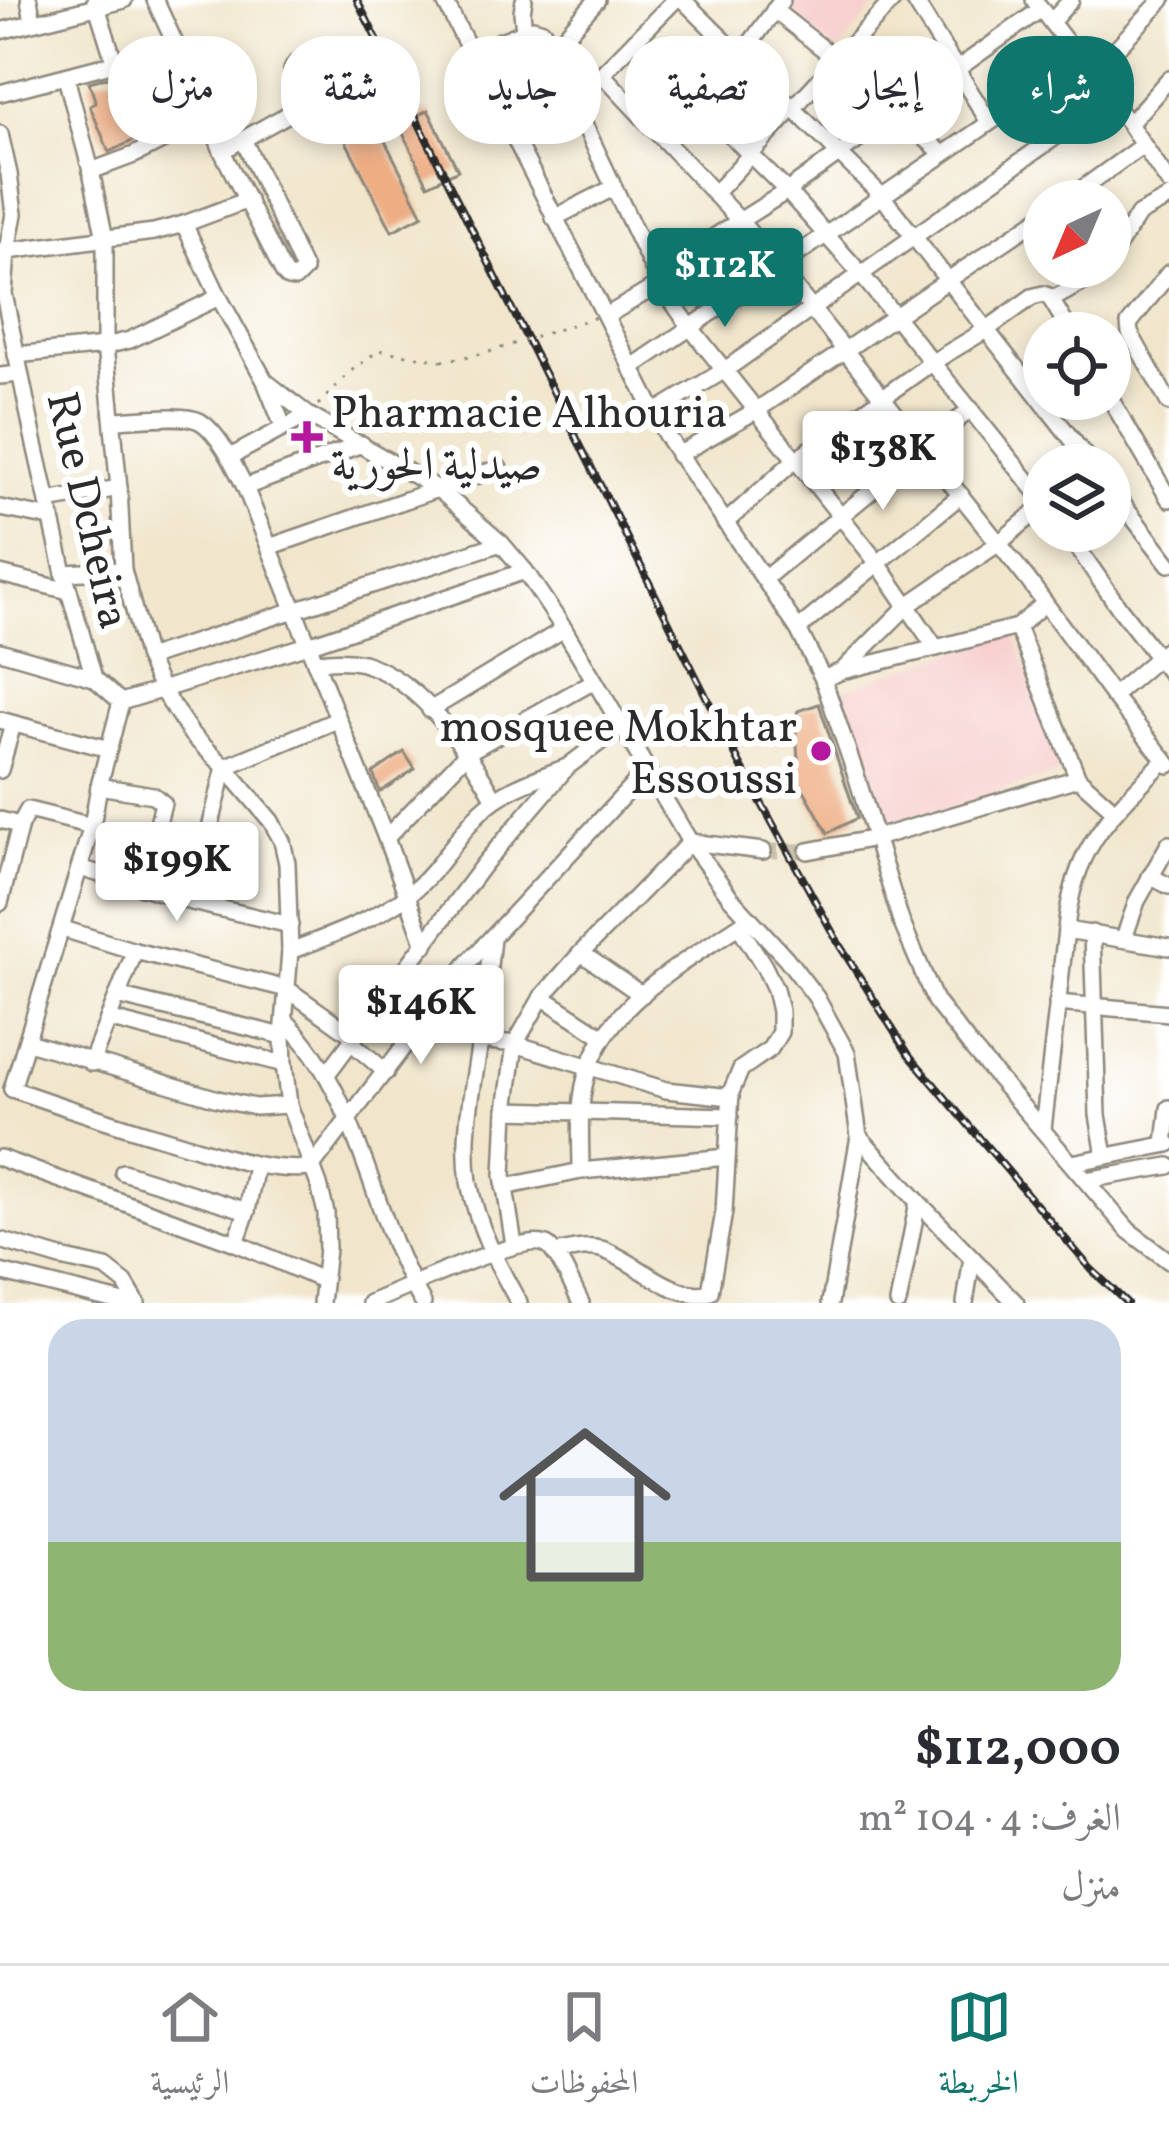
<!DOCTYPE html>
<html lang="ar">
<head>
<meta charset="utf-8">
<style>
	body { margin:0; font-family:Vollkorn,Amiri,serif; background:#f7f7f7; color:#2b2b33; direction:rtl; height:100vh; display:flex; flex-direction:column; font-size:45px; white-space:nowrap }
	* { box-sizing:border-box; margin:0 }
	p { font-size:39px; color:#7c7c81 }
	.icon { flex:none; width:66px; height:66px; fill:none; stroke:currentColor; stroke-width:2; stroke-linecap:round; stroke-linejoin:round }
	.map { position:relative; height:1303px; overflow:hidden; direction:ltr }
	.side { display:flex; flex-direction:column; background:#fff; flex:1 }
	.side>* { flex:none }
	.guide { position:absolute; left:36px; top:36px; width:1098px; height:108px; direction:rtl; display:flex; gap:24px }
	.needle { width:78px; rotate:224deg }
	.buttons { position:absolute; left:1023px; top:180px; display:grid; gap:24px }
	.buttons a { display:grid; place-items:center; width:108px; height:108px; border-radius:50%; background:#fff; box-shadow:0 6px 18px #0003; font-size:60px }
	.price { position:absolute; translate:-50% -102px; padding:0 27px; border-radius:12px; background:#fff; color:#222; font-size:39px; line-height:78px; filter:drop-shadow(0 3px 6px #0008) }
	.price::after { content:''; position:absolute; left:50%; top:72px; width:36px; height:27px; margin-left:-18px; background:inherit; clip-path:polygon(0 0,100% 0,50% 100%) }
	.price.current { background:#0f766e; color:#fff }
	ul { padding:0; list-style:none }
	li { display:grid; align-content:center; gap:24px; height:636px; padding:0 48px }
	li span { display:grid; place-items:center; height:372px; border-radius:36px; color:#555 }
	li>.icon { margin-inline-start:auto }
	span .icon { width:216px; height:216px; fill:#fffc; stroke-width:1 }
	li b { font-size:51px }
	.tag { padding:0 42px; border-radius:48px; background:#fff; box-shadow:0 6px 18px #0003; font-size:42px; line-height:108px }
	.tag.current { background:#0f766e; color:#fff }
	.menu { display:flex; justify-content:space-around; align-items:center; height:168px; border-top:3px solid #e1e1e2; background:#fff; font-size:33px; color:#7c7c81 }
	.menu a { display:grid; justify-items:center; gap:6px }
	.menu .current { color:#0f766e }
	.map>svg:first-child { display:block }
	.built { fill:#f7d0cf }
	.building { fill:#eead83 }
	.lines { fill:none; stroke-linecap:round; stroke-linejoin:round }
	.minor-tunnel { stroke:#c9c1ac; stroke-width:15; stroke-dasharray:15 8; stroke-linecap:butt }
	.minor-casing { stroke:#8e887c; stroke-width:20 }
	.path { stroke:#8e887c; stroke-width:3; stroke-dasharray:3 9; stroke-linecap:butt }
	.minor { stroke:#fff; stroke-width:15 }
	.rail-casing { stroke:#2b2b2b; stroke-width:8 }
	.rail { stroke:#fff; stroke-width:3; stroke-dasharray:9; stroke-linecap:butt }
	.path-bridge { stroke:#8e887c; stroke-width:3; stroke-dasharray:3 9; stroke-linecap:butt }
	.poi-dot { fill:#b5179e; stroke:#fff; stroke-width:4.5 }
	.labels { text-anchor:middle; stroke-width:12; stroke-linejoin:round; paint-order:stroke }
	.poi-label { font-size:45px; fill:#2b2b2b; stroke:#fff; text-anchor:start }
	.street-label { font-size:45px; fill:#2b2b2b; stroke:#fff }
</style>
</head>
<body>
<div class="map">
<svg width="1169" height="1303" viewBox="0 0 1169 1303">
	<rect width="100%" height="100%" fill="#fff"/>
	<filter id="ink" filterUnits="userSpaceOnUse"><feTurbulence type="fractalNoise" baseFrequency=".00833" numOctaves="2"/><feDisplacementMap in="SourceGraphic" scale="24" xChannelSelector="R" yChannelSelector="G"/><feConvolveMatrix kernelMatrix="1 2 1 2 8 2 1 2 1" color-interpolation-filters="sRGB"/></filter>
	<filter id="wash" filterUnits="userSpaceOnUse"><feTurbulence type="fractalNoise" baseFrequency=".004" numOctaves="4" result="noise"/><feDisplacementMap in="SourceGraphic" scale="48" xChannelSelector="R" yChannelSelector="G"/><feGaussianBlur stdDeviation="2.7" result="paint"/><feColorMatrix in="noise" values="0 0 0 0 0 0 0 0 0 0 0 0 0 0 0 0 0 1.4 0 .05"/><feComposite in="paint" operator="in"/></filter>
	<g filter="url(#wash)">
		<rect width="100%" height="100%" fill="#f1e6cc"/>
		<g class="built">
			<path d="M778,0H881L837,53L776,2Z"/>
			<path d="M1014,632L1062,772L885,829L841,690Z"/>
		</g>
		<g id="blocks">
			<g class="building">
				<path d="M170,61L193,112L109,152L90,106L96,103L89,82Z"/>
				<path d="M366,104L423,215L392,231L335,120Z"/>
				<path d="M428,110L458,170L428,185L399,125Z"/>
				<path d="M819,704L857,818L828,833L800,783L795,720L798,711Z"/>
				<path d="M404,752L415,769L380,792L373,773Z"/>
			</g>
		</g>
	</g>
	<g filter="url(#ink)">
		<use href="#blocks" fill-opacity="0" stroke="#8e887c" stroke-width="3"/>
		<g class="lines">
			<path class="minor-tunnel" d="M763,851H808"/>
			<g class="minor-casing">
				<g id="minor">
					<path d="M29,0L33,21"/>
					<path d="M95,0L115,64"/>
					<path d="M155,0L209,117L222,151L284,274L288,278L295,279L304,270L244,141"/>
					<path d="M444,0L666,435L798,629L823,679L857,778L901,921L935,1001L971,1047L1129,1231L1169,1261"/>
					<path d="M524,0L522,12L524,31"/>
					<path d="M683,0L882,196L1092,465"/>
					<path d="M914,0L989,122"/>
					<path d="M1034,0L1129,124L1169,183"/>
					<path d="M774,10L836,59L943,154"/>
					<path d="M1052,21L1071,0"/>
					<path d="M0,31L124,0"/>
					<path d="M635,40L787,191L860,273L1044,501"/>
					<path d="M551,51L597,0"/>
					<path d="M471,53L533,28L543,31L562,78L660,284L690,327L877,562L936,648L1017,627L1045,603"/>
					<path d="M741,56L782,0"/>
					<path d="M602,74L741,222L796,289L1028,580L1113,696L1169,765"/>
					<path d="M1091,75L1162,0"/>
					<path d="M66,77L91,171L105,239V346L119,488L123,570L147,658L161,689L192,735L225,767L271,821L282,841L287,863L290,951L283,1036L284,1064L289,1105L319,1185L326,1213L327,1249L321,1303"/>
					<path d="M0,93L176,47"/>
					<path d="M575,101L675,0"/>
					<path d="M1129,124L1169,79"/>
					<path d="M0,134L9,174L14,214L7,251L4,294L34,440L64,573L94,678L121,702"/>
					<path d="M222,151L319,97L322,89L306,58L296,63L292,70L306,104"/>
					<path d="M91,171L134,155L209,117"/>
					<path d="M714,194L893,0"/>
					<path d="M1065,201L1143,145"/>
					<path d="M554,218L613,188"/>
					<path d="M184,224L219,297L265,381L308,415L438,489L501,543L525,571L564,629L690,842L731,898L786,958L816,997L847,1053L859,1136L830,1303"/>
					<path d="M0,252L154,232L184,224L248,200"/>
					<path d="M1110,258L1139,214L1169,198"/>
					<path d="M1169,273L1129,324L1130,333L1169,403"/>
					<path d="M655,274L787,191L1041,9"/>
					<path d="M1051,300L1082,283L1102,267"/>
					<path d="M606,316L660,284"/>
					<path d="M16,355L105,346L130,340L219,297"/>
					<path d="M631,368L1080,61"/>
					<path d="M0,376L20,374"/>
					<path d="M266,384L283,426"/>
					<path d="M1110,398L1169,499"/>
					<path d="M654,413L725,370L1109,99"/>
					<path d="M113,420C133,420 185,412 201,422C219,433 236,469 245,487L386,838L425,945"/>
					<path d="M678,455L757,410L1044,215"/>
					<path d="M230,457L308,415"/>
					<path d="M245,487L362,444"/>
					<path d="M1110,488L1169,564"/>
					<path d="M48,501L119,488"/>
					<path d="M0,508L51,518"/>
					<path d="M725,523L795,460L931,363L986,330L1032,297L1043,294L1049,296L1071,333"/>
					<path d="M1066,531L1120,609L1169,672"/>
					<path d="M269,547L499,468"/>
					<path d="M64,573L123,570"/>
					<path d="M0,574L69,591"/>
					<path d="M764,579L971,409"/>
					<path d="M1017,627L1078,778L1115,811"/>
					<path d="M798,629L961,495"/>
					<path d="M0,651L94,678"/>
					<path d="M147,658L501,543"/>
					<path d="M315,662C331,660 347,659 363,663C421,681 467,749 495,799"/>
					<path d="M846,670L936,648"/>
					<path d="M823,679L842,671L908,605L999,543L1044,505"/>
					<path d="M1113,696L1169,648"/>
					<path d="M121,702L308,645L525,571"/>
					<path d="M430,710L564,629"/>
					<path d="M0,720L109,749"/>
					<path d="M0,770L13,724"/>
					<path d="M99,786L153,795L163,803L142,887"/>
					<path d="M0,820L20,825"/>
					<path d="M386,838L468,752L594,681"/>
					<path d="M808,851L876,838L1078,778"/>
					<path d="M80,868L192,902L290,925"/>
					<path d="M1150,876L1169,886"/>
					<path d="M192,902L225,767L337,720"/>
					<path d="M0,903L20,825L28,810L92,826"/>
					<path d="M63,929L135,951L287,989L355,1037"/>
					<path d="M1066,930C1073,847 1109,816 1165,760"/>
					<path d="M1092,933L1098,1115L1105,1156"/>
					<path d="M1124,938L1137,901L1169,844"/>
					<path d="M492,939C488,973 485,1008 480,1042C473,1088 462,1135 469,1182C477,1226 497,1264 519,1303"/>
					<path d="M290,951C330,936 374,920 408,895C439,872 455,837 481,811C504,789 535,779 564,768"/>
					<path d="M581,953L642,995"/>
					<path d="M117,996L283,1036"/>
					<path d="M542,997L604,1037"/>
					<path d="M1057,1003L1169,1013"/>
					<path d="M108,1019L284,1064"/>
					<path d="M285,1020C362,1098 369,1212 423,1303"/>
					<path d="M480,1040L515,1044L666,1090L731,1097"/>
					<path d="M28,1042L218,1099L255,1107L289,1105"/>
					<path d="M351,1042L386,1072"/>
					<path d="M91,1063L135,951"/>
					<path d="M327,1074L484,864L567,767L620,727"/>
					<path d="M12,1089C69,1109 125,1127 183,1144C226,1157 266,1172 311,1168L466,965L646,771"/>
					<path d="M12,1089L92,826L99,786L121,702"/>
					<path d="M506,1110L730,1116"/>
					<path d="M1043,1129L1066,930L1169,947"/>
					<path d="M859,1136L918,1202L1016,1303"/>
					<path d="M1165,1144L1169,1108"/>
					<path d="M0,1158L236,1243L322,1280"/>
					<path d="M1072,1163L1169,1144"/>
					<path d="M581,1171C581,1137 577,1101 589,1068C612,1000 688,960 744,922"/>
					<path d="M123,1172L247,1211"/>
					<path d="M1086,1180L1169,1166"/>
					<path d="M504,1187L581,1171L727,1157"/>
					<path d="M0,1240L61,1258L106,1268L125,1283L137,1303"/>
					<path d="M236,1243L247,1211L256,1166"/>
					<path d="M514,1245L503,1175L506,1110L515,1044L542,997L581,953L690,842L763,851"/>
					<path d="M554,1253C568,1251 586,1245 601,1249C632,1258 675,1303 710,1292L724,1212L731,1092L741,1069L770,1049L780,1032V1011L775,989L764,966L739,926"/>
					<path d="M0,1272L124,1303"/>
					<path d="M370,1303C397,1292 527,1230 548,1246C560,1255 573,1288 581,1303"/>
					<path d="M898,1303L918,1202"/>
					<path d="M965,1303L972,1258"/>
				</g>
			</g>
			<path class="path" d="M318,405L350,372L379,350L442,361"/>
			<use href="#minor" class="minor"/>
			<g class="rail-casing">
				<path id="rail" d="M357,0L741,766L840,946L909,1055L1091,1269L1127,1303"/>
			</g>
			<use href="#rail" class="rail"/>
			<path class="path-bridge" d="M442,361L486,353L596,317"/>
		</g>
	</g>
	<g class="poi-dot">
		<path d="M301 419h12v12h12v12h-12v12h-12v-12h-12v-12h12z"/>
		<circle cx="821" cy="751" r="12"/>
	</g>
	<g class="labels">
		<g class="poi-label">
			<text x="331" y="427">Pharmacie Alhouria<tspan x="331" dy="52">صيدلية الحورية</tspan></text>
			<text x="797" y="741" text-anchor="end">mosquee Mokhtar<tspan x="797" dy="52">Essoussi</tspan></text>
		</g>
		<g class="street-label">
			<text transform="translate(90 510) rotate(77)" y="16">Rue Dcheira</text>
		</g>
	</g>
</svg>
<div class="buttons">
<a><svg class="needle" viewBox="-14 -14 28 28"><path d="M0-13l5 13h-10z" fill="#e53935"/><path d="M0 13l5-13h-10z" fill="#7c7c81"/></svg></a>
<a><svg class="icon" aria-label="locate" viewBox="0 0 24 24"><circle cx="12" cy="12" r="6"/><path d="M12 2v4M12 18v4M2 12h4M18 12h4"/></svg></a>
<a><svg class="icon" aria-label="layers" viewBox="0 0 24 24"><path d="M12 4l9 5-9 5-9-5zM3 14l9 5 9-5"/></svg></a>
</div>
<b class="price current" style="left:725px;top:330px">$112K</b>
<b class="price" style="left:883px;top:513px">$138K</b>
<b class="price" style="left:177px;top:924px">$199K</b>
<b class="price" style="left:421px;top:1067px">$146K</b>
<div class="guide">
<a class="tag current">شراء</a>
<a class="tag">إيجار</a>
<a class="tag">تصفية</a>
<a class="tag">جديد</a>
<a class="tag">شقة</a>
<a class="tag">منزل</a>
</div>
</div>
<section class="side">
<ul>
<li><span style="background:linear-gradient(#c9d6e8 60%,#8fb573 0)"><svg class="icon" aria-label="home" viewBox="0 0 24 24"><path d="M3 11l9-7 9 7M6 9v11h12V9"/></svg></span><div><b>$112,000</b><p>الغرف: 4 · 104 m²</p><p>منزل</p></div></li>
</ul>
</section>
<nav class="menu">
<a class="current"><svg class="icon" aria-label="map" viewBox="0 0 24 24"><path d="M3 6l6-2 6 2 6-2v14l-6 2-6-2-6 2zM9 4v14M15 6v14"/></svg>الخريطة</a>
<a><svg class="icon" aria-label="saved" viewBox="0 0 24 24"><path d="M7 4h10v16l-5-4-5 4z"/></svg>المحفوظات</a>
<a><svg class="icon" aria-label="home" viewBox="0 0 24 24"><path d="M3 11l9-7 9 7M6 9v11h12V9"/></svg>الرئيسية</a>
</nav>
</body>
</html>
